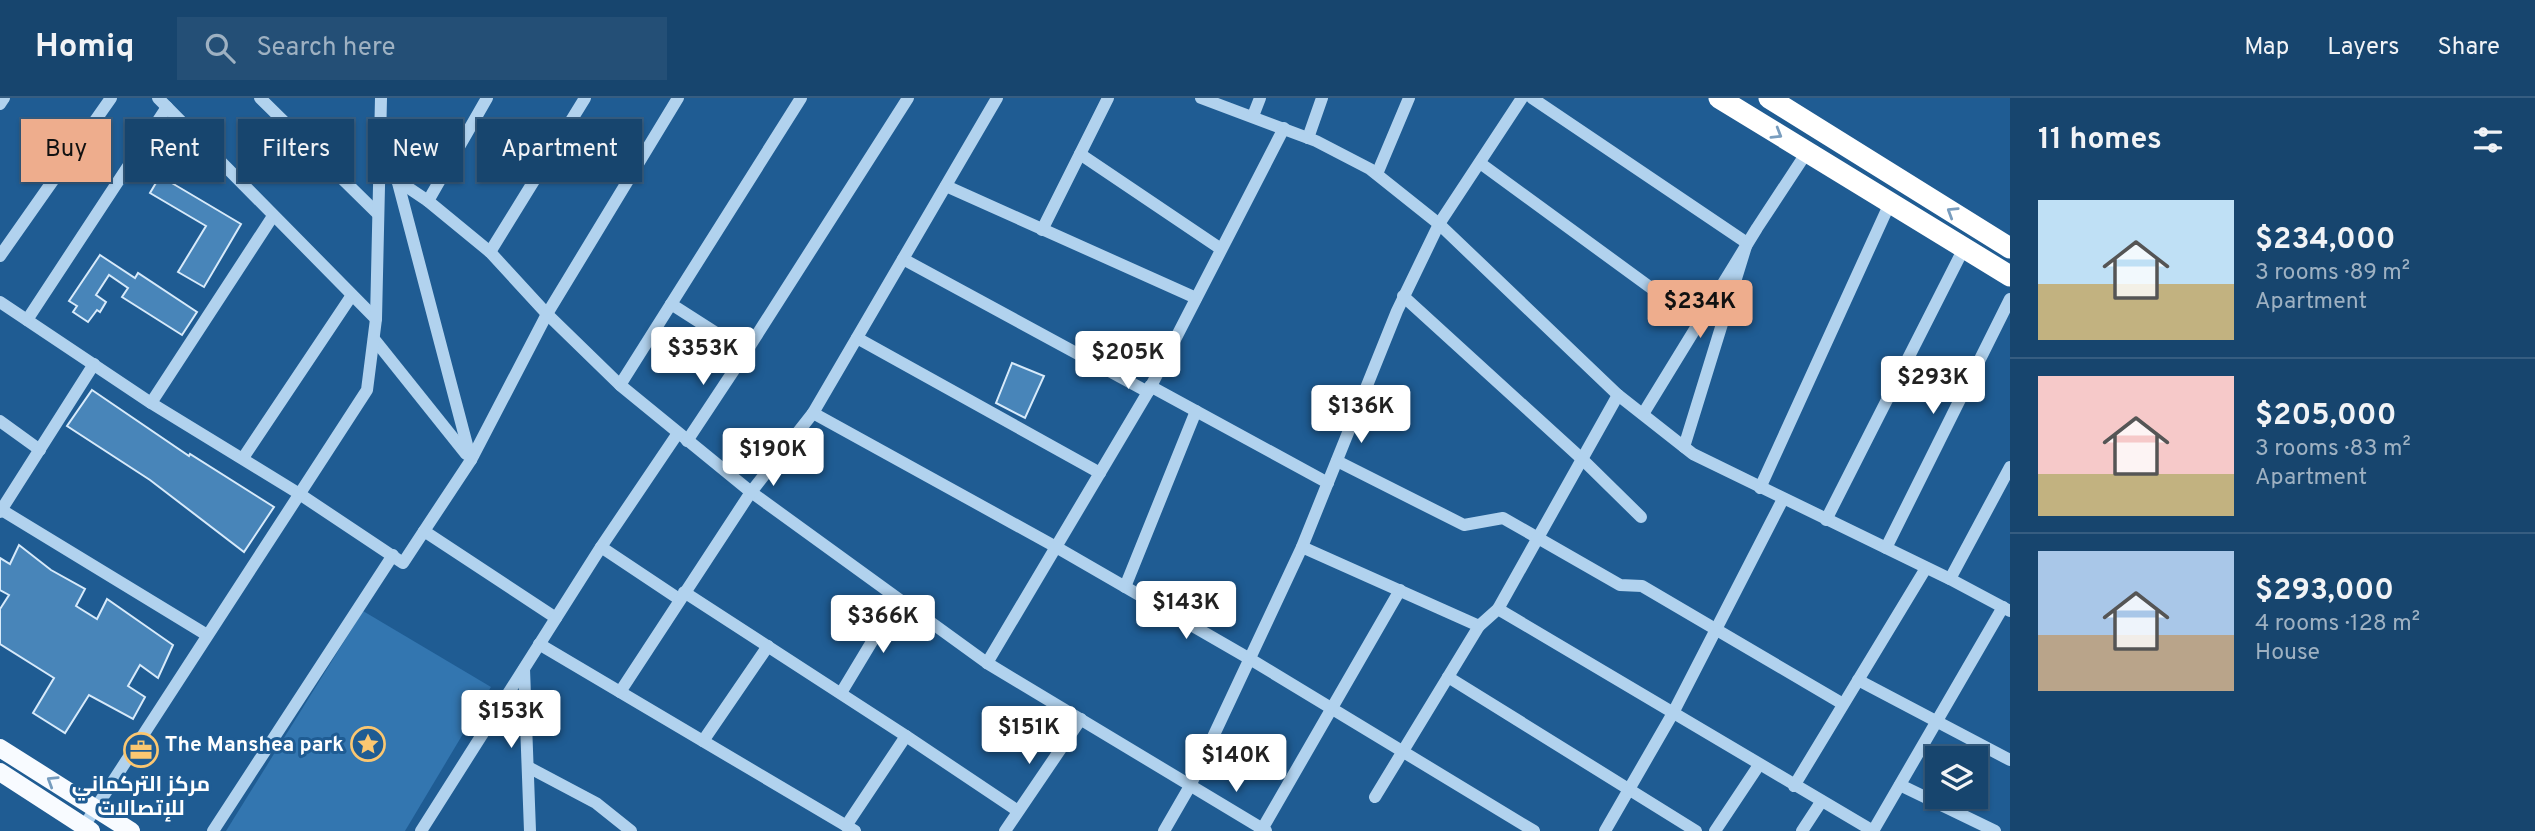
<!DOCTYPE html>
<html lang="en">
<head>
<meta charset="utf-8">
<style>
	body { margin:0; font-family:Overpass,Cairo,sans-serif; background:#244f76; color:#f1f3f6; height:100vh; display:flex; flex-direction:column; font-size:26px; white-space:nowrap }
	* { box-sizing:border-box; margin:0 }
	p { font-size:23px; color:#9eb1c2 }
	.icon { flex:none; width:38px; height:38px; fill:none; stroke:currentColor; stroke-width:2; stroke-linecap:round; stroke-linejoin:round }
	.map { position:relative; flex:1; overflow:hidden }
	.side { display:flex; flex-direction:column; background:#17456e; width:525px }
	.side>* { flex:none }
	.guide { position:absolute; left:21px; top:21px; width:665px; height:63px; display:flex; gap:14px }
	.tools { position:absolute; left:1925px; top:648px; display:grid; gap:14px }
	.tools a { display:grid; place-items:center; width:63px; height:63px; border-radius:0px; background:#17456e; box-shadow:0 2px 5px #0004,0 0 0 2px #365d81; font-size:35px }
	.price { position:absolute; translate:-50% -60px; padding:0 16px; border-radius:7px; background:#fff; color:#222; font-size:23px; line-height:46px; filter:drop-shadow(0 2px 4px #0008) }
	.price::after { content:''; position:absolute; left:50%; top:42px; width:21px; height:16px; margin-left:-10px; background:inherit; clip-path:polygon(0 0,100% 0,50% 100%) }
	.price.active { background:#eead8d; color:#111 }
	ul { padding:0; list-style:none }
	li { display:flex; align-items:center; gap:21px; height:175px; padding:0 28px }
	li+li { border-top:2px solid #365d81 }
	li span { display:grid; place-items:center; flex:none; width:196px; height:140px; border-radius:0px; color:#555 }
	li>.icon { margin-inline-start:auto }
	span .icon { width:84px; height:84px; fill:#fffc; stroke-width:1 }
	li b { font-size:30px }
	h2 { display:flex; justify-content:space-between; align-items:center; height:84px; padding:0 28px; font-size:30px }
	.chip { padding:0 24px; border-radius:0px; background:#17456e; box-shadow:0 2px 5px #0004,0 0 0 2px #365d81; font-size:24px; line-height:63px }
	.chip.active { background:#eead8d; color:#111 }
	header { display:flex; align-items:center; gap:42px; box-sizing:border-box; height:98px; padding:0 35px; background:#17456e; border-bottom:2px solid #365d81 }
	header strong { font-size:33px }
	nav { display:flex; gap:38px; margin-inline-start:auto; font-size:24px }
	.search { width:490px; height:63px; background:#244f76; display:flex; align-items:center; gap:18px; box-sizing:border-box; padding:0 24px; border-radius:0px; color:#9eb1c2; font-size:26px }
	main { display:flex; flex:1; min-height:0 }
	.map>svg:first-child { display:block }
	.green { fill:#3376b0 }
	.building { fill:#4885b9; stroke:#d7eafa; stroke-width:2 }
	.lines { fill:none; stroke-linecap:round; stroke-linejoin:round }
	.minor { stroke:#b1d2ee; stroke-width:12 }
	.major { stroke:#f8fbff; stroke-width:18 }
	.highway { stroke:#fff; stroke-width:21 }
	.oneway { stroke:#799dbe }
	.oneway2 { stroke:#769cbe }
	.labels { text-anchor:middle; stroke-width:6; stroke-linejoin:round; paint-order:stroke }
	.poi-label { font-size:21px; font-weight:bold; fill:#fff; stroke:#1f5c93; text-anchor:end }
</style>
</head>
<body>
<header>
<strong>Homiq</strong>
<div class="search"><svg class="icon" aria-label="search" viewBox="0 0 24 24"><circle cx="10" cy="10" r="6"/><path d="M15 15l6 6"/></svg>Search here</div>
<nav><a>Map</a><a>Layers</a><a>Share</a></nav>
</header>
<main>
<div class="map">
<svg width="2010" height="733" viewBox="0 0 2010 733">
	<rect width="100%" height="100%" fill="#1f5c93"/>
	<path class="green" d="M363,513L491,589L405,733H226Z"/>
	<g class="building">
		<path d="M160,78L241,126L204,189L178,174L206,128L150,95Z"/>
		<path d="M100,157L135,180L138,175L197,214L182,237L122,199L128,190L109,177L96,197L106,204L100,214L97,212L88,224L73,214L77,208L69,203Z"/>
		<path d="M1012,265L1044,278L1025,320L996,305Z"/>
		<path d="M92,292L189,358L190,356L274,409L244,454L150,382L67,328Z"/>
		<path d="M19,447L51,472L85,491L76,508L97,521L107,501L173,547L158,580L140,567L128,588L145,599L133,621L89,597L65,635L33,615L54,580L0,546V511L9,497L0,492V460L10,466Z"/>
	</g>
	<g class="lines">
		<g class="minor">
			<path d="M158,0L376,221"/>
			<path d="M260,0L378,116"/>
			<path d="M1201,0L1316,43L1370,71L1439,126L1618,297L1693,356L1950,481L2010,513"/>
			<path d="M1532,0L1747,145L1684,349"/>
			<path d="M0,6L4,0"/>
			<path d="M1253,18L1260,0"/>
			<path d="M1308,40L1322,0"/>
			<path d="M1080,56L1221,151"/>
			<path d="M1480,65L1699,225"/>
			<path d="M379,70L428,103L490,154L547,216L620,287L751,394L987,565L1266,733"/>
			<path d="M1377,76L1409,0"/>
			<path d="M397,81L471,362"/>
			<path d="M946,88L1196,200"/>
			<path d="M428,103L487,0"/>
			<path d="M1042,132L1108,0"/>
			<path d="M490,154L585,0"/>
			<path d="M0,158L111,0"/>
			<path d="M903,161L1148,294"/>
			<path d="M1403,198L1582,361L1641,419"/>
			<path d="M0,204L151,305L298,395L403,465L424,433L556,520"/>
			<path d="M671,206L746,254L908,0"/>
			<path d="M27,222L167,9"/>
			<path d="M857,240L1100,375"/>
			<path d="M374,241L466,356"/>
			<path d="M620,287L801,0"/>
			<path d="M1150,288L1328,385"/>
			<path d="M151,305L273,118"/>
			<path d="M813,315L1056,449L1250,561L1534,733"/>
			<path d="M1643,316L1757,130L1807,54"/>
			<path d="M0,323L40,352"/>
			<path d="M687,343L746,254"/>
			<path d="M243,360L352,197"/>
			<path d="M1337,363L1464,427L1503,420L1620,487L1642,488L1843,606"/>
			<path d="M1760,390L1890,105"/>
			<path d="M0,411L207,537"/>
			<path d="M0,414L94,266"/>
			<path d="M1826,422L1964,150"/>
			<path d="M424,433L471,362L547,216L678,0"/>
			<path d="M601,449L679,501"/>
			<path d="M1302,449L1479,528L1498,511L1873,733"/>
			<path d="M1886,450L2010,201"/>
			<path d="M1950,481L2010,369"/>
			<path d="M1125,489L1196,313"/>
			<path d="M684,494L906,638L846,728"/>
			<path d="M1498,511L1618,297"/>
			<path d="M539,546L855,733"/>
			<path d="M987,565L1148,294L1284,30"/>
			<path d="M524,571L530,733"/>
			<path d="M1448,579L1696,733"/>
			<path d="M1858,582L2010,662"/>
			<path d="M620,594L751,394L813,315L997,0"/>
			<path d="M841,595L897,502"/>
			<path d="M906,638L1018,713"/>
			<path d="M703,643L768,548"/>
			<path d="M528,669L596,705L631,733"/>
			<path d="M1900,687L1995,733"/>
			<path d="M1794,688L1926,470"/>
			<path d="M1375,699L1479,528"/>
			<path d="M84,728L367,292L376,221L381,0"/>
			<path d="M213,733L393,457"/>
			<path d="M421,733L601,449L678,335"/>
			<path d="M1005,733L1081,621"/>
			<path d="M1164,733L1190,688L1302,449L1397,213L1439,126L1522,0"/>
			<path d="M1261,733L1400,492"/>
			<path d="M1605,733L1673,615L1783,401"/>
			<path d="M1715,733L1759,667"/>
			<path d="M1802,733L1821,704"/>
			<path d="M1873,733L2003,509"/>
		</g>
		<g class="major">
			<path d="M0,650L131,733"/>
			<path d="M0,674L91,733"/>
		</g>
		<g class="highway">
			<path d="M1719,0L2010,178"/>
			<path d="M1769,0L2010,150"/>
		</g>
	</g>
	<defs><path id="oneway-chevron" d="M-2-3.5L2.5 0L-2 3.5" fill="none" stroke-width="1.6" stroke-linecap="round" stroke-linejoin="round" transform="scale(1.75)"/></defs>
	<g class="oneway">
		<use href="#oneway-chevron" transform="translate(1777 36) rotate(31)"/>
		<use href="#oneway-chevron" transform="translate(1952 114) rotate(-148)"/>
	</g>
	<use class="oneway2" href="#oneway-chevron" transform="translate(52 683) rotate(-148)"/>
	<defs>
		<g id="sight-ring" transform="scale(1.75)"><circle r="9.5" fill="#1f5c93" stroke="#fbc771" stroke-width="1.5"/><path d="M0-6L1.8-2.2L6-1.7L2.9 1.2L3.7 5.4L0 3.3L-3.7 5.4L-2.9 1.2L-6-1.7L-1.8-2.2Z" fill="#fbc771"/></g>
		<g id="office-ring" transform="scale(1.75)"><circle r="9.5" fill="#1f5c93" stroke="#fbc771" stroke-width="1.5"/><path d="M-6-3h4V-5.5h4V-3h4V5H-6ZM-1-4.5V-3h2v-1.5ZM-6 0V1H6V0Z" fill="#fbc771"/></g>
	</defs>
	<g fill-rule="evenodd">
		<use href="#sight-ring" x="368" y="646"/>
		<use href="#office-ring" x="141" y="652"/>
	</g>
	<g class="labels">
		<g class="poi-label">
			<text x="344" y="653">The Manshea park</text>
			<text x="141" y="693" text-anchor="middle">مركز التركماني<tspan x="141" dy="24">للإتصالات</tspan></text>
		</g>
	</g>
</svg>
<div class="tools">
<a><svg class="icon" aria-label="layers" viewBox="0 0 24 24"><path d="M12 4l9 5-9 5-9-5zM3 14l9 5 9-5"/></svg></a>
</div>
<b class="price active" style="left:1700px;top:242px">$234K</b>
<b class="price" style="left:703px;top:289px">$353K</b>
<b class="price" style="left:1128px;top:293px">$205K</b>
<b class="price" style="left:1933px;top:318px">$293K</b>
<b class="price" style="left:1361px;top:347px">$136K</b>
<b class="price" style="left:773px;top:390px">$190K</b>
<b class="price" style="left:1186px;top:543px">$143K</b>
<b class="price" style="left:883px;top:557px">$366K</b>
<b class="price" style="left:511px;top:652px">$153K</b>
<b class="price" style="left:1029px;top:668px">$151K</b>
<b class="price" style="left:1236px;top:696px">$140K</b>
<div class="guide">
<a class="chip active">Buy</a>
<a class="chip">Rent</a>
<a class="chip">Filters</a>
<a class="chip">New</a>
<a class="chip">Apartment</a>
</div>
</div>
<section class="side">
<h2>11 homes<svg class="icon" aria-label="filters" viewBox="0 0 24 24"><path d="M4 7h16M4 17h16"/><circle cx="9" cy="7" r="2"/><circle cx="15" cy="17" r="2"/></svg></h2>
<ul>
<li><span style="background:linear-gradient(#bfe0f5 60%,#c2b280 0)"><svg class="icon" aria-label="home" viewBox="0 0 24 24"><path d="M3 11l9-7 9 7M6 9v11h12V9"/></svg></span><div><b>$234,000</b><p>3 rooms · 89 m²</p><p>Apartment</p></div></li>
<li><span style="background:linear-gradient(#f6c9c9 70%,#c2b280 0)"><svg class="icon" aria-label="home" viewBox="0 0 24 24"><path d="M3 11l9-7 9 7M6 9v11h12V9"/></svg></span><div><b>$205,000</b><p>3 rooms · 83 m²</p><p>Apartment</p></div></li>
<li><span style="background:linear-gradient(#a9c7e8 60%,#b9a48a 0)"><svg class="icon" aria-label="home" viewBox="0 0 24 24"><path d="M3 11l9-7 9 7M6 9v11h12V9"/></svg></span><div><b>$293,000</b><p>4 rooms · 128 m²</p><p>House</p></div></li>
</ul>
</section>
</main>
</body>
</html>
